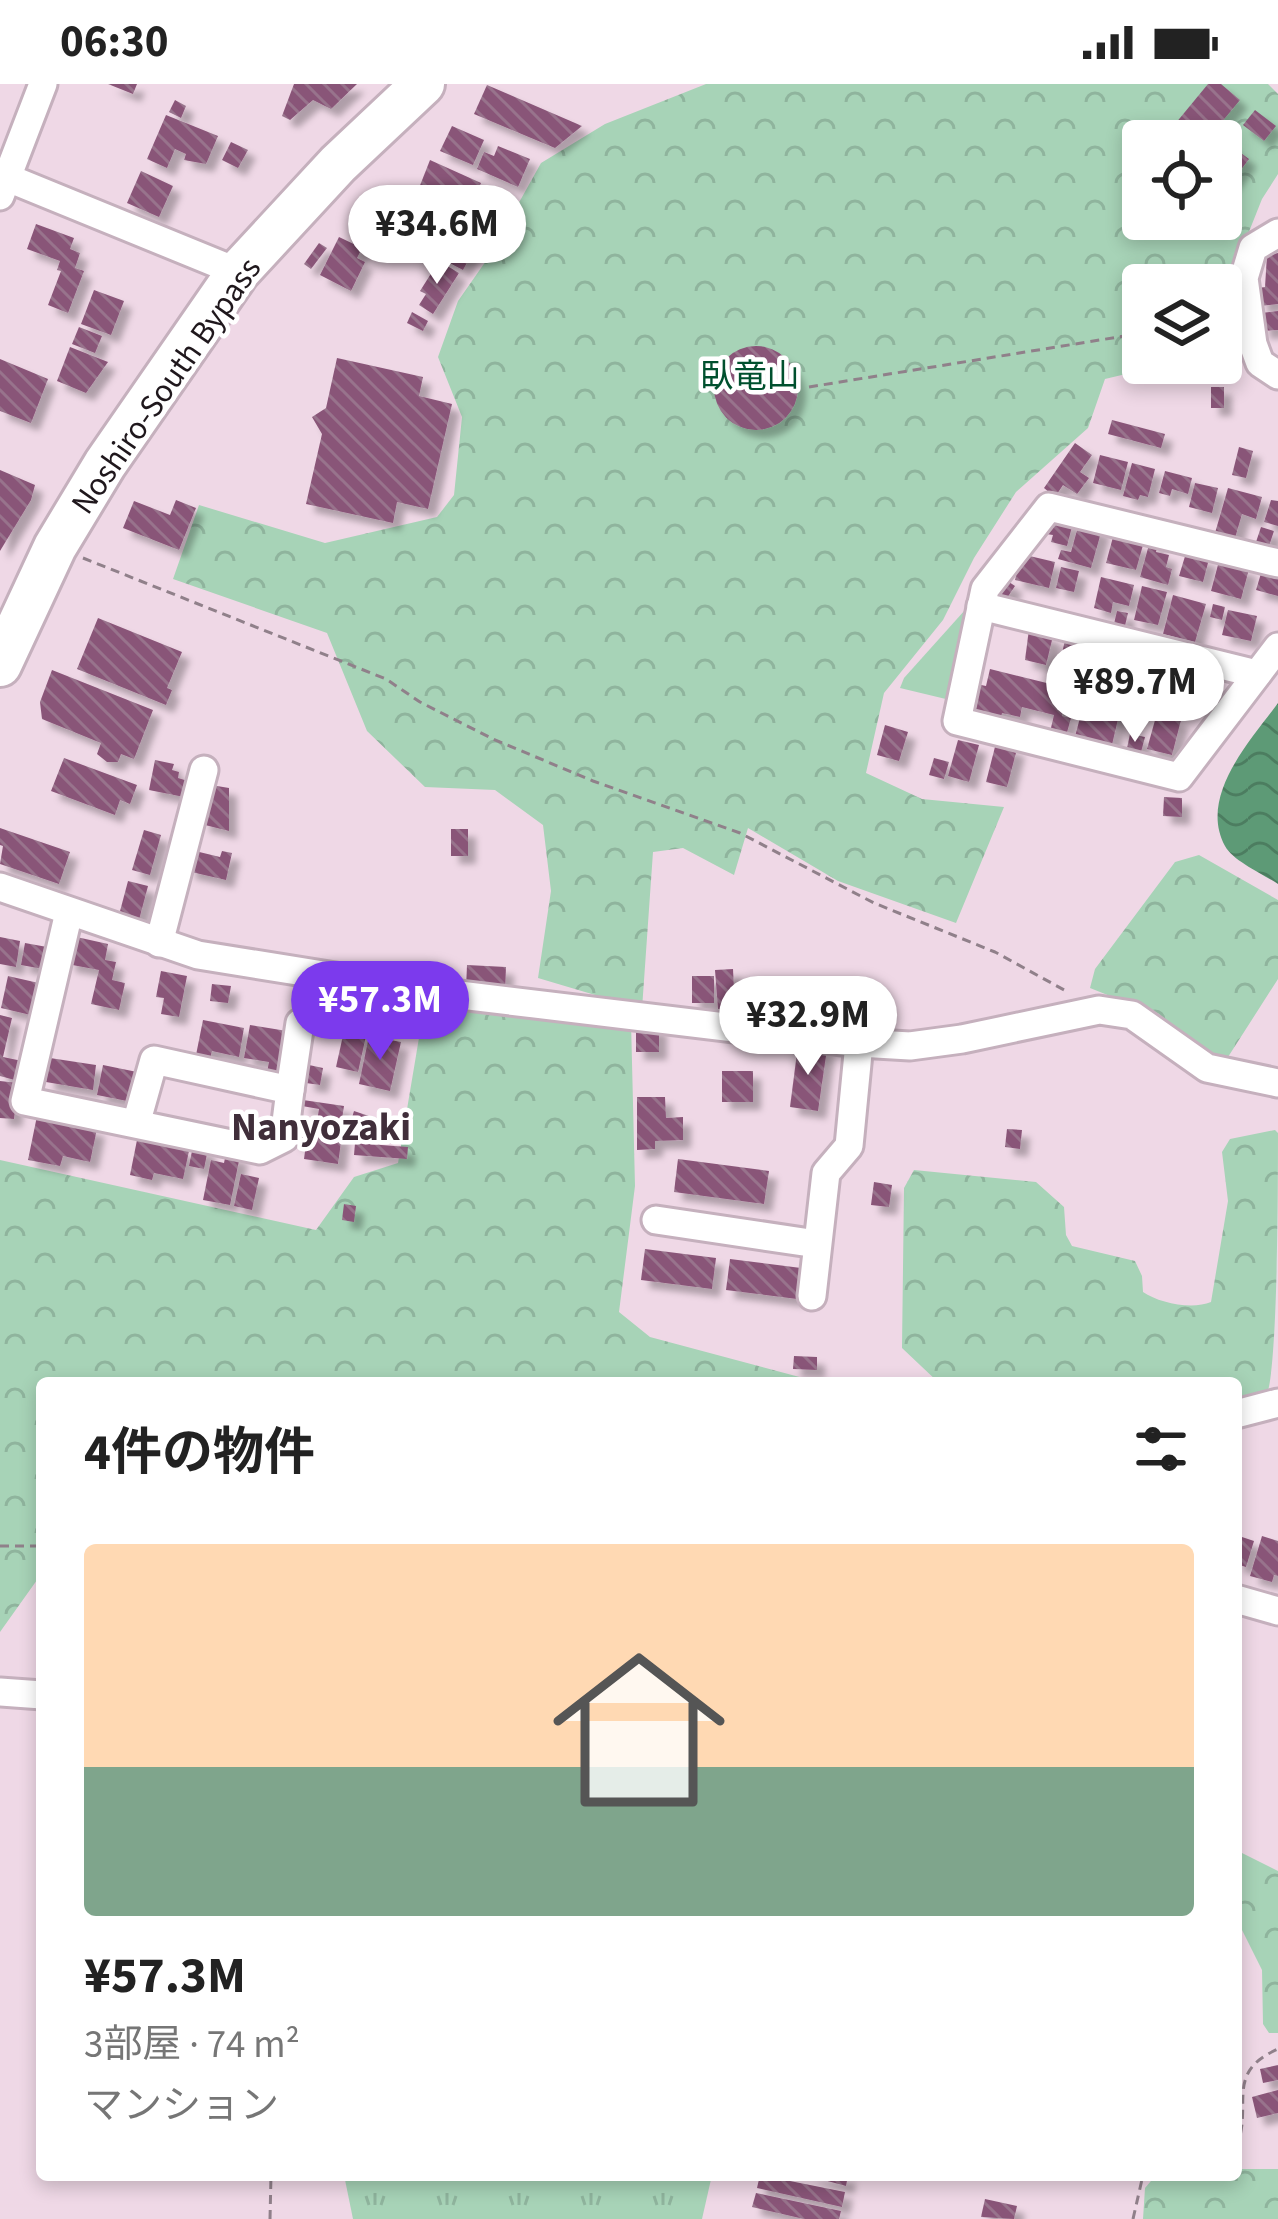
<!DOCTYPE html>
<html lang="ja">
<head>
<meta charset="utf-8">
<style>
	body { margin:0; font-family:"Source Sans 3","Noto Sans JP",sans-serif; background:#f6f6f6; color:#222; height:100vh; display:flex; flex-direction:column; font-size:45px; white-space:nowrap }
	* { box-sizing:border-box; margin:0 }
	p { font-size:39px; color:#767676 }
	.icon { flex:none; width:66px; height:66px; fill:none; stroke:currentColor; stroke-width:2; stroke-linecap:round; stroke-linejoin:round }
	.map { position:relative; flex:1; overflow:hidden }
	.sheet { position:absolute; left:36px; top:1293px; width:1206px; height:804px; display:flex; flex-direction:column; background:#fff; border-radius:12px; box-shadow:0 6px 18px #0003 }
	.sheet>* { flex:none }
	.controls { position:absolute; left:1122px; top:36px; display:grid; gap:24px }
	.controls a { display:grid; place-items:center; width:120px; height:120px; border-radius:12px; background:#fff; box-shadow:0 6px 18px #0003; font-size:60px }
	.price { position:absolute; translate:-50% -102px; padding:0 27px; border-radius:42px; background:#fff; color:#222; font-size:39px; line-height:78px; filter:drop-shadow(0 3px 6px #0008) }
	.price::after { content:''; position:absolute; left:50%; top:72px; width:36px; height:27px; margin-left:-18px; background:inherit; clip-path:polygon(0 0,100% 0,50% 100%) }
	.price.active { background:#7c3aed; color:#fff }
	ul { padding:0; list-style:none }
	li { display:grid; align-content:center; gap:24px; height:636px; padding:0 48px }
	li span { display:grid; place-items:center; height:372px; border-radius:12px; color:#555 }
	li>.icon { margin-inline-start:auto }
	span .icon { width:216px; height:216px; fill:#fffc; stroke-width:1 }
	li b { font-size:51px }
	h2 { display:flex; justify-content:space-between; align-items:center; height:144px; padding:0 48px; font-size:51px }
	.status { display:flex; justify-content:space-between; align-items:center; height:84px; padding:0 60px; background:#fff; direction:ltr }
	.status svg { height:33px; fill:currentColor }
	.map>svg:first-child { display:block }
	.grass { fill:url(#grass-tufts) }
	.forest { fill:url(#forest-crowns); fill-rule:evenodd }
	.park { fill:#a7d3b7 }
	.water { fill:url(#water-waves) }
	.building { fill:url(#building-back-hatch); filter:url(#shadow) }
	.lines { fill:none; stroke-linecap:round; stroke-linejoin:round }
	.minor-casing { stroke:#c5b0bd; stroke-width:33 }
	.highway-casing { stroke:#c5b0bd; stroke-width:48 }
	.path { stroke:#90808a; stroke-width:3; stroke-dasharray:9 6; stroke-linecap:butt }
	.minor { stroke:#fff; stroke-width:27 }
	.highway { stroke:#fff; stroke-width:42 }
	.labels { text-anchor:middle; stroke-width:9; stroke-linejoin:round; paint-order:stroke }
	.park-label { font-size:33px; fill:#00502e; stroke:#fff }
	.street-label { font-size:33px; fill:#1f171c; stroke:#fff }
	.quarter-label { font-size:39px; font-weight:bold; fill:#402e3a; stroke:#fff }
</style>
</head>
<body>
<div class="status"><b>06:30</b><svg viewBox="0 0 49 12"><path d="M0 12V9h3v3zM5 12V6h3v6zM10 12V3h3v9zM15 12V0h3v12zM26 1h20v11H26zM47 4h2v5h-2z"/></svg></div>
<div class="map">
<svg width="1278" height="2135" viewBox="0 0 1278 2135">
	<defs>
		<pattern id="grass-tufts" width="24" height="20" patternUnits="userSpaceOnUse" patternTransform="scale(3)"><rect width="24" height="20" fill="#a7d3b7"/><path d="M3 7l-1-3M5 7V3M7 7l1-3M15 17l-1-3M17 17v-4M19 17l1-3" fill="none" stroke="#8fb49d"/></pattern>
		<pattern id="forest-crowns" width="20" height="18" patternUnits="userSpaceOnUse" patternTransform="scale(3)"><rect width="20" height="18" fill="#a7d3b7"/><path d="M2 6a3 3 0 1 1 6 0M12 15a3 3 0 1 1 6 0" fill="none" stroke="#8fb49d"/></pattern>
		<pattern id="water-waves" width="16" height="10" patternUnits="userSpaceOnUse" patternTransform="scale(3)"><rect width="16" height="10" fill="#5d9a76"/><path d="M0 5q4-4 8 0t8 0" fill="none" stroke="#4c7d60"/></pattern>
		<pattern id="building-back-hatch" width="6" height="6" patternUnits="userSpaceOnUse" patternTransform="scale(3)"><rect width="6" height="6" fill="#895578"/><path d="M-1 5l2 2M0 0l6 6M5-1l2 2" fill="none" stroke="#98738c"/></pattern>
		<filter id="shadow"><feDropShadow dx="8" dy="8" stdDeviation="3" flood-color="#0004"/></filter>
	</defs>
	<rect width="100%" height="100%" fill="#efd8e6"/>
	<path class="grass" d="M344,2091H712L702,2135H353Z"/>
	<g class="forest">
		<path d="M706,0H1268L1278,10V90L1262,115L1221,218V201H1143V279H1172L1105,295L1088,344L1016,408L974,474L943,536L884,609L866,689L922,715L1004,723L956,839L838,797L748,744L734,791L683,764L653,768L642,925L538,894L551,807L543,741L495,706L425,703L367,647L327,549L173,495L199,421L325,459L437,433L454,411L462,333L438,273L458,217L488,174L541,79L605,40ZM1143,57H1221V135H1143Z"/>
		<path d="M1199,771L1278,816V895L1228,973L1199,967L1135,922L1090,904L1095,885L1175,778Z"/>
		<path d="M427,906L631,937L635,1102L619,1228L650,1253L822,1299H42V1489L0,1548V1076L316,1146L354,1093L398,1079Z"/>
		<path d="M1275,1046L1278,1049C1278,1095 1278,1281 1267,1310L1236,1317V1299H939L902,1264L904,1104L914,1086L1036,1098L1064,1123L1066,1151L1072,1162L1135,1177L1142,1192L1143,1208C1159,1219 1192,1226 1211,1218L1228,1117L1222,1068L1230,1055Z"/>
		<path d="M1236,1766L1278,1787V1949H1269L1263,1940L1262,1886L1236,1834Z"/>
		<path d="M1236,2085H1278V2135H1143L1145,2104L1156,2091H1236Z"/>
	</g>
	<path class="park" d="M965,526H972L950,616L900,604L904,594Z"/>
	<path class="water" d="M1278,619V800C1263,790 1233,777 1225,762C1198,712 1251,656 1278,619Z"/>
	<g class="building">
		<path d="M108,0H137L133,10Z"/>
		<path d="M294,0H357L331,25L313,16L290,36L282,32Z"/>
		<path d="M1208,0H1221L1240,16L1206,57H1161Z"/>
		<path d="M487,1L582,42L555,64L474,30Z"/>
		<path d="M175,16L186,22L181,34L169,28Z"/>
		<path d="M1255,26L1276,42L1264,57L1243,41Z"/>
		<path d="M166,31L218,52L206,80L184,76L186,70L175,65L167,84L147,75Z"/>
		<path d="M452,42L484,56L473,81L440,67Z"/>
		<path d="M231,58L248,66L238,84L222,76Z"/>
		<path d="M1226,58L1249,75L1221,112V65Z"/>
		<path d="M498,62L530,75L518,103L477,85L484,68L494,72Z"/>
		<path d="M430,76L481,99L469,126L419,104Z"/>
		<path d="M141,87L173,102L159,133L127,119Z"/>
		<path d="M463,137L484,147L463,186L444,176Z"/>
		<path d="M36,140L74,154L70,165L80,169L75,184L84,187L68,229L48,221L61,187L57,186L60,177L27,165Z"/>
		<path d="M339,153L362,164L357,174L365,178L351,207L320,191Z"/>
		<path d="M319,159L327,164L311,185L304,180Z"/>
		<path d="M1278,169V220L1260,222L1258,204L1265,203L1267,171Z"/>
		<path d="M439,177L459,189L433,230L419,221L426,210L420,207Z"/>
		<path d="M94,206L124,217L111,251L81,240Z"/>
		<path d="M1278,227V246L1262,247L1261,229Z"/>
		<path d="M412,228L428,237L423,247L407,239Z"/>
		<path d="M79,243L102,252L95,269L72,260Z"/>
		<circle cx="756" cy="304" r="42"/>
		<path d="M70,263L108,278L86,309L57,297Z"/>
		<path d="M337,274L423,293L419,312L452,320L428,425L397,418L393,439L306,420L322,350L312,333L326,324Z"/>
		<path d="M0,275L48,295L31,339L0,327Z"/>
		<rect x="1211" y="303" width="13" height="21"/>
		<path d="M1112,336L1165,350L1161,364L1108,350Z"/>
		<path d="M1075,359L1092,371L1080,388L1089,394L1077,410L1063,401L1055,413L1044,404Z"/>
		<path d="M1239,363L1253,367L1246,394L1232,391Z"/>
		<path d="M1100,371L1128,378L1121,406L1093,399Z"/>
		<path d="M1132,379L1155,385L1148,413L1140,411L1138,416L1123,412Z"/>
		<path d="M0,386L35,401L31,416L0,467Z"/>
		<path d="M1165,387L1192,394L1188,410L1172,405L1170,412L1159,409Z"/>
		<path d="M1195,399L1218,404L1212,429L1189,423Z"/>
		<path d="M1228,404L1262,413L1256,435L1242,430L1235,454L1215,449Z"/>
		<path d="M176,416L196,424L179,466L123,444L134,417L170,431Z"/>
		<path d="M1271,416L1278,417V442L1264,438Z"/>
		<path d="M1074,435L1067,462L1051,458L1053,451L1046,450L1049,437Z"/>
		<path d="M1079,439L1102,445L1091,484L1058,475L1061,466L1071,468Z"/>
		<path d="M1261,443L1274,447L1269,462L1256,458Z"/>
		<path d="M1113,453L1143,461L1136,486L1106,479Z"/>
		<path d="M1150,457L1158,460L1156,468L1169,471L1166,483L1172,485L1168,501L1140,493Z"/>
		<path d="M1186,469L1209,475L1203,498L1179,492Z"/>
		<path d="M1021,470L1055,478L1049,504L1015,496Z"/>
		<path d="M1219,477L1249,485L1241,515L1211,507Z"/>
		<path d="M1061,483L1079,487L1074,508L1056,504Z"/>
		<path d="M1262,486L1278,490V512L1256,506Z"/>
		<path d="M1101,493L1134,501L1129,522L1113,518L1111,529L1094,524Z"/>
		<path d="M1003,494L1015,502L1005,517L992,508Z"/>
		<path d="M1142,502L1167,508L1158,541L1134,536Z"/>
		<path d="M1173,511L1206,520L1195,558L1163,550Z"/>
		<path d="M1213,520L1225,523L1222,536L1210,533Z"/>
		<path d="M1228,526L1257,532L1251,557L1222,551Z"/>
		<path d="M1117,527L1128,529L1124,546L1113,544Z"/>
		<path d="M98,534L182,568L167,604L172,606L166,621L77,585Z"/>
		<path d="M1029,545L1053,552L1046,581L1025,576Z"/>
		<path d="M1066,552L1079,555L1076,565L1094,569L1087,602L1056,595Z"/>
		<path d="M1142,574L1171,581L1166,602L1177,605L1171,626L1131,616Z"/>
		<path d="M990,585L1075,606L1073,615L1066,613L1062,632L1071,634L1066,652L1050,648L1054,631L1022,623L1020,633L1002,629L1000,637L964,628L971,599L986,602Z"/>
		<path d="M52,586L153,626L134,675L121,670L118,678H107L97,670L101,659L42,635L40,618Z"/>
		<path d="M1094,611L1122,618L1111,665L1074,656L1081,630L1090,632Z"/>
		<path d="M1157,629L1181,636L1172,671L1147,665Z"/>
		<path d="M885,641L908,648L899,677L877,671Z"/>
		<path d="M1130,650L1145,653L1140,672L1126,669Z"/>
		<path d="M958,656L979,661L969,698L948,692Z"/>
		<path d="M996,659L1017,665L1007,703L986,698Z"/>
		<path d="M64,674L137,701L130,720L120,716L115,731L51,707Z"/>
		<path d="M934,674L949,678L944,695L929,691Z"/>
		<path d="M155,676L174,680L172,686L179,688L178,694L188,697L184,713L149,706Z"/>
		<path d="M211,701L229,704V747L201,740Z"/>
		<path d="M1164,713L1182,714V733L1163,732Z"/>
		<path d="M0,744L70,768L59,800L0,780L3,762L0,761Z"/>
		<rect x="451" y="745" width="17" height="27"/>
		<path d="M144,746L161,751L150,791L132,786Z"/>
		<path d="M191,766L220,773L222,767L232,769L226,796L187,787Z"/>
		<path d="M128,797L148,802L139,836L119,831Z"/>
		<path d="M72,852L108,860L105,876L116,878L112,896L125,899L119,926L91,920L99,886L67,880Z"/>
		<path d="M0,853L20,857L16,883L0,880Z"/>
		<path d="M25,859L47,863L43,885L21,881Z"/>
		<path d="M467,881L506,883L505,907L466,905Z"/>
		<path d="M733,885L735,924L718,925L715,886Z"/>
		<path d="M161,887L187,892L179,933L161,930L164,914L156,913Z"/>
		<path d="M8,892L43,900L35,932L1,924Z"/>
		<rect x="692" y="892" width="22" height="27"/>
		<path d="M212,900L231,902L228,919L210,917Z"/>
		<path d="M0,931L12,934L3,973L27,978L22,998L0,992Z"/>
		<path d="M203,936L244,944L239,973L212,967L209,979L195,976Z"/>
		<path d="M250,941L293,948L286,991L267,988L269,978L244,974Z"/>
		<rect x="636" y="942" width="23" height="26"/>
		<path d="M344,947L366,952L358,988L336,983Z"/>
		<path d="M369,952L401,958L390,1007L359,1000Z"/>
		<path d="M798,961L827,965L818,1027L790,1023Z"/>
		<path d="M50,974L96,981L93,1006L46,998Z"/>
		<path d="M103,981L137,988L132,1018L97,1011Z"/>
		<path d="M309,981L323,984L320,1001L306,999Z"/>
		<rect x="722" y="987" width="31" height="31"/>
		<path d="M0,997L18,999L14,1035L0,1034Z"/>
		<path d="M637,1013H665L666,1034L683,1033V1056L655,1057V1065L637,1066Z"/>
		<path d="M303,1016L344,1022L340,1048L325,1046L327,1038L317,1037L319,1025L302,1022Z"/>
		<path d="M354,1027L369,1032L363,1048L349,1043Z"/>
		<path d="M37,1032L97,1045L90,1078L63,1072L60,1082L28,1076Z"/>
		<path d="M295,1044L342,1051L338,1080L304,1075L306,1060L293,1058Z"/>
		<path d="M1007,1045L1022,1046L1020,1065L1005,1063Z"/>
		<path d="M137,1056L189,1067L183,1095L154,1089L152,1096L130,1091Z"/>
		<path d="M355,1059L408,1063L407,1075L354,1071Z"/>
		<path d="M193,1062L208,1065L204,1085L189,1082Z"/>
		<path d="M226,1069L240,1072L230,1121L203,1116L211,1076L224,1079Z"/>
		<path d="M678,1075L769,1087L764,1120L674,1108Z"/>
		<path d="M241,1090L259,1094L252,1126L234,1122Z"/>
		<path d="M874,1098L892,1101L889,1123L871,1121Z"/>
		<path d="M344,1120L356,1122L354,1138L342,1136Z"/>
		<path d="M645,1165L716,1174L712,1205L641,1196Z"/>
		<path d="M730,1175L801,1184L797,1215L726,1206Z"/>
		<path d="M794,1272L817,1273V1286L793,1285Z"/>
		<path d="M1236,1451L1254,1457L1246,1483L1236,1480Z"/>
		<path d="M1262,1452L1278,1457V1492L1274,1491L1272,1498L1250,1492Z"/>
		<path d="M1278,1981V1996L1263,1999L1260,1985Z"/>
		<path d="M1278,2006V2029L1257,2034L1252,2013Z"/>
		<path d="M760,2091L845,2108L842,2123L757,2104Z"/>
		<path d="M805,2091H848L846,2102Z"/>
		<path d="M756,2109L841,2127L839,2135H804L752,2123Z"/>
		<path d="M985,2115L1017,2122L1014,2135L981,2133Z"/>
	</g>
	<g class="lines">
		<g class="minor-casing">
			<g id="minor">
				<path d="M8,94L238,188"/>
				<path d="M0,112L43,0"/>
				<path d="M1278,149L1253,164L1244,194L1253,260L1260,279L1278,291"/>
				<path d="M1278,479L1049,423L985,505L957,637L1179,693L1278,563"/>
				<path d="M981,522L1257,590"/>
				<path d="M0,803L198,871L410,905L859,959L910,962L962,955L1099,926L1132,931L1207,984L1278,999"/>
				<path d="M69,828L25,1017L260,1066L284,1054L290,1006L154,976L136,1040"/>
				<path d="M159,859L204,686"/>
				<path d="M290,1006L300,939"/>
				<path d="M656,1136L817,1160"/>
				<path d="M812,1212L826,1089L849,1062L859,959"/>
				<path d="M1236,1330L1278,1319"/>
				<path d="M1236,1515L1278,1527"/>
				<path d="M0,1608L42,1611"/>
			</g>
		</g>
		<g class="highway-casing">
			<path id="highway" d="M0,581L55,463L105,380L238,188L338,80L423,0"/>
		</g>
		<g class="path">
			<path d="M809,303L1143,249"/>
			<path d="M83,474L386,595L420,618L493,655L593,697L740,749L874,819L995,868L1066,907"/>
			<path d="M0,1462H42"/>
			<path d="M1236,2064C1254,2022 1223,1989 1278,1965"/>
			<path d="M270,2135L271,2091"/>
			<path d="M1133,2135L1143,2091"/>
		</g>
		<use href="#minor" class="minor"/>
		<use href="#highway" class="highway"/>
	</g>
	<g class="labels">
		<g class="park-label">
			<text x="750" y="303">臥竜山</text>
		</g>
		<g class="street-label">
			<text transform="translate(165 301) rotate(-55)" y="12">Noshiro-South Bypass</text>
		</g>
		<g class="quarter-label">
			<text x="321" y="1056">Nanyozaki</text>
		</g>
	</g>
</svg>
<div class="controls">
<a><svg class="icon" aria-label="locate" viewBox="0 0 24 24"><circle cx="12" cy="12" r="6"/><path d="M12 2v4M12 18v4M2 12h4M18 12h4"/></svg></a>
<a><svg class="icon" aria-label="layers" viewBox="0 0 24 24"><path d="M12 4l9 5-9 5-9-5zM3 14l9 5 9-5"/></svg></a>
</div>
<b class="price" style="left:437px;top:203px">¥34.6M</b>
<b class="price" style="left:1135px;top:661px">¥89.7M</b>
<b class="price active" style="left:380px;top:979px">¥57.3M</b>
<b class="price" style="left:808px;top:994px">¥32.9M</b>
<section class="sheet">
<h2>4件の物件<svg class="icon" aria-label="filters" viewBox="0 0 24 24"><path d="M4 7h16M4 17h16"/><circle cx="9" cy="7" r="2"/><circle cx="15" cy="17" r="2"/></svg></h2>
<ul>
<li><span style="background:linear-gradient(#ffd9b3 60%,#7fa58c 0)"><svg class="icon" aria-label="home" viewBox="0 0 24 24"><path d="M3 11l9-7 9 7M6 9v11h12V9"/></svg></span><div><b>¥57.3M</b><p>3部屋 · 74 m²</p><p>マンション</p></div></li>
</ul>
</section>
</div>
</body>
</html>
